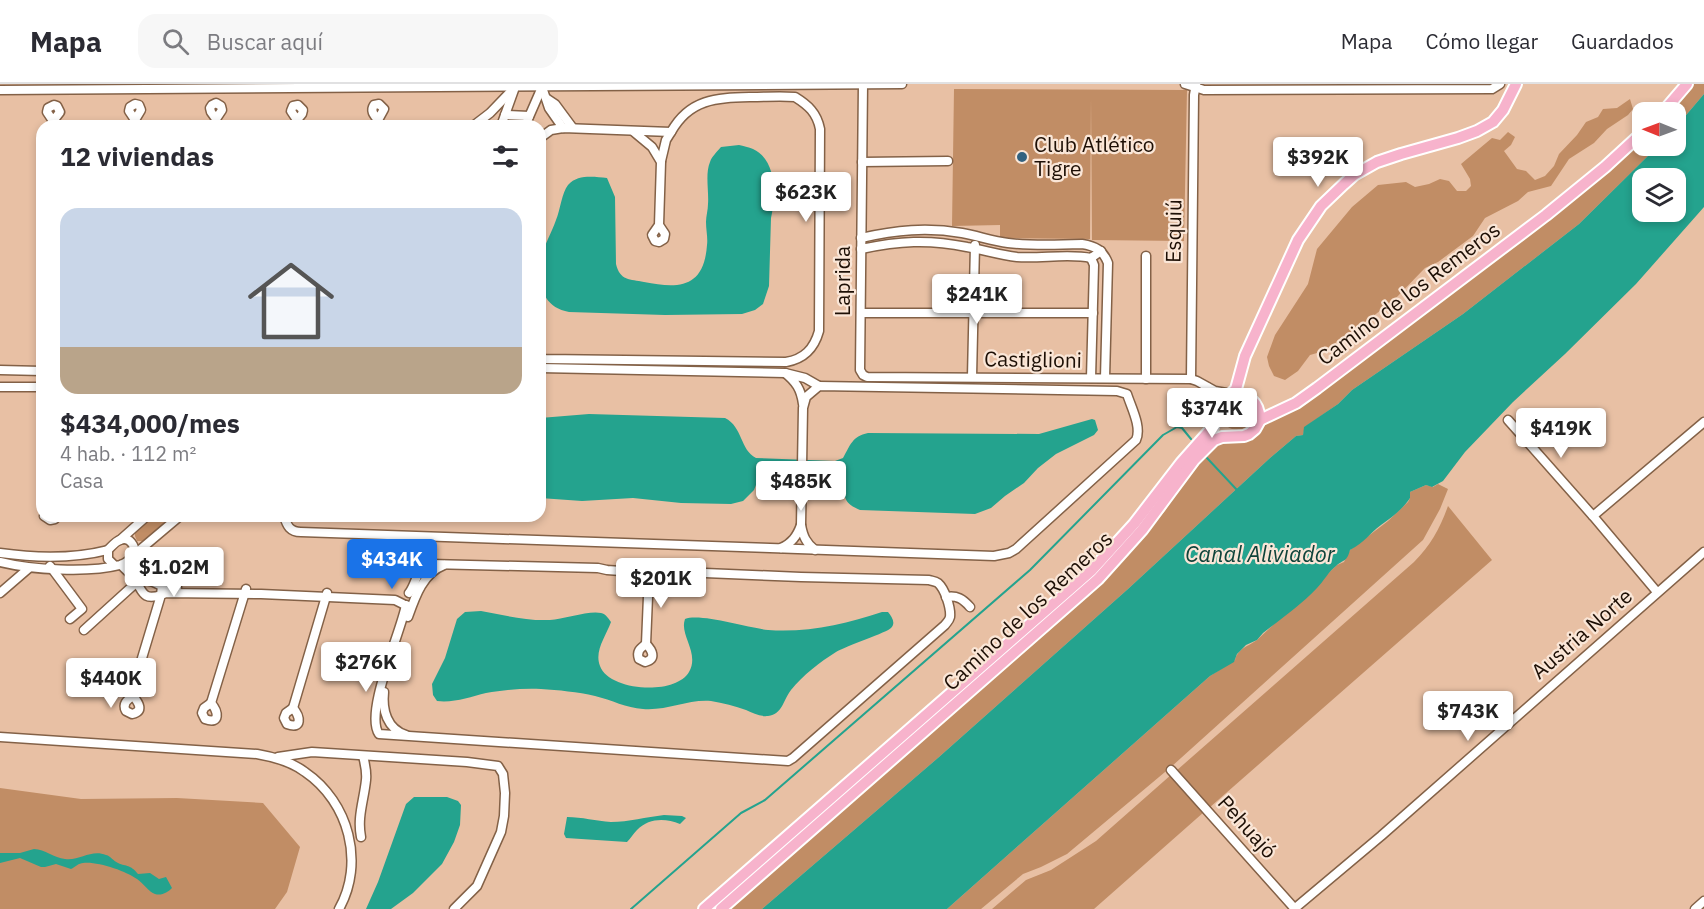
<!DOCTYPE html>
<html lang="es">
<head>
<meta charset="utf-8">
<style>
	body { margin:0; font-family:"IBM Plex Sans",sans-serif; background:#f7f7f7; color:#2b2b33; height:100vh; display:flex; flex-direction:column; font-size:22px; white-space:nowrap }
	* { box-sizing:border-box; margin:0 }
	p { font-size:20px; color:#7c7c81 }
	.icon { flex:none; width:33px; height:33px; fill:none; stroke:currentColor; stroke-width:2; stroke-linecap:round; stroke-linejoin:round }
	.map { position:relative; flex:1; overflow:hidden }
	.details { position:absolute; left:36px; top:36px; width:510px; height:402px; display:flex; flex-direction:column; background:#fff; border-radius:18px; box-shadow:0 3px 9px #0003 }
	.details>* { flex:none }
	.needle { width:39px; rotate:271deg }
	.fabs { position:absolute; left:1632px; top:18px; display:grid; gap:12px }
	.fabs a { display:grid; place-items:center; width:54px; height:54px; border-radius:12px; background:#fff; box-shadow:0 3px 9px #0003; font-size:30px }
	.price { position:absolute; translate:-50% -51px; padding:0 14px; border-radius:6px; background:#fff; color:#222; font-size:20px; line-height:39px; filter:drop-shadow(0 2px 3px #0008) }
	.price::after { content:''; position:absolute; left:50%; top:36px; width:18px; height:14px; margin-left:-9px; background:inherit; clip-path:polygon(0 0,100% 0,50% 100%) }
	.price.selected { background:#1a73e8; color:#fff }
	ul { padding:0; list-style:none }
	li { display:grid; align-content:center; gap:12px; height:318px; padding:0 24px }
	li+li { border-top:2px solid #e1e1e2 }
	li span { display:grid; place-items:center; height:186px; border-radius:18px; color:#555 }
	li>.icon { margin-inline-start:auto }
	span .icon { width:108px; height:108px; fill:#fffc; stroke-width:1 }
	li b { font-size:26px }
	h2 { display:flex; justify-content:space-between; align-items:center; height:72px; padding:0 24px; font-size:26px }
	header { display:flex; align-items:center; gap:36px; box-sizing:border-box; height:84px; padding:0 30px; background:#fff; border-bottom:2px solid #e1e1e2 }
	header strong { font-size:28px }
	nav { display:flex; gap:33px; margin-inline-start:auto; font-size:21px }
	.search { width:420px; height:54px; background:#f7f7f7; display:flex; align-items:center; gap:15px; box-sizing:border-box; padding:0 21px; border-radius:18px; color:#7c7c81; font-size:22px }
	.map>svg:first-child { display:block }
	.green { fill:#c18d65 }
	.water { fill:#24a38e; fill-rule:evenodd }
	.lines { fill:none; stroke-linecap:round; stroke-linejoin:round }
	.stream { stroke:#24a38e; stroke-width:2 }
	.minor-casing { stroke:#836147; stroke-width:11 }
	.major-casing { stroke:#fff; stroke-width:14 }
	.minor { stroke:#fff; stroke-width:8 }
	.major { stroke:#f7b3cc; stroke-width:10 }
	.poi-dot { fill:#326280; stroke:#fae6d7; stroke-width:2 }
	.labels { text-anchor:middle; stroke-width:4.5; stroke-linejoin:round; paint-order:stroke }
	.poi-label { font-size:21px; fill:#1d0f05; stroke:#fae6d7; text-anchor:start }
	.street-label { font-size:21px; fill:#1d0f05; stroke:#fae6d7 }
	.water-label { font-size:22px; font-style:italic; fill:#0f433a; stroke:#fae6d7 }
</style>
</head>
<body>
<header>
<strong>Mapa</strong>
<div class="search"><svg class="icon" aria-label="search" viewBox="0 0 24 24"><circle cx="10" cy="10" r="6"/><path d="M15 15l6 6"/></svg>Buscar aquí</div>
<nav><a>Mapa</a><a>Cómo llegar</a><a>Guardados</a></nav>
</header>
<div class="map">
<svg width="1704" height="825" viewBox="0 0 1704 825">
	<rect width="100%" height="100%" fill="#e8c0a4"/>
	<g class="green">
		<path d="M1691,0H1704V10L1676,43V28H1667Z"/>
		<path d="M954,5L1187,6L1184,157L1092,156L1091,14L1090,155L1000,154V141L952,142Z"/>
		<path d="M1630,15L1633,25L1628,31L1607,45L1594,59L1569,75L1551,102L1528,108L1518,117L1485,134L1473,152L1438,178L1425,184L1394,216L1372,233L1324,267L1310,271L1298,287L1285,296L1274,292L1269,282L1267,273L1275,251L1308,200L1317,165L1352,123L1378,101L1406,98L1415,103L1429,100L1440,95L1449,97L1457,107H1466L1471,102L1470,95L1461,80L1492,54L1500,56L1508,48L1515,53L1511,61L1504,67L1517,85L1526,87L1535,96L1545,92L1554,82L1559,70L1577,51L1586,38L1598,33L1603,25L1617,24Z"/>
		<path d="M1642,52V62H1658L1579,140L1463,230L1352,306L1338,320L1305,343L1303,351L1296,352L1270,374L1128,505L939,673L762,825H726L1004,583L1090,509L1143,453L1165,427L1188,389L1216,359L1283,330Z"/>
		<circle cx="1237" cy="331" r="15"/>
		<path d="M1438,400L1448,405L1440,425L1423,456L1171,683L1067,770L1041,783L1023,790L981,825H947L1210,592L1235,576C1238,564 1249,562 1257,556L1337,481L1344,478L1350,466L1388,437L1408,418L1410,414V408L1426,401L1433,403Z"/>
		<path d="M1448,422L1492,476L1209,724L1176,687L1414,478C1431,461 1440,444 1448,422Z"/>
		<path d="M153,432H173L143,457H137L135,452V447Z"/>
		<path d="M1172,690L1204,728L1094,825H992L1026,796L1051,786L1096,757Z"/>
		<path d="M0,704L81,715L177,714L263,719L300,763L287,808L275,825H0Z"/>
	</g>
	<g class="water">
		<path d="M1704,10V123L1636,200L1565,270L1513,318L1465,368L1443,397L1432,403L1426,401L1410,408V414C1404,424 1391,434 1381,441C1369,450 1365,458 1350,466C1347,478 1344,475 1336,482C1328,488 1324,497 1317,504C1301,521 1281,535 1263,549L1257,556L1246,561L1237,570L1234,578L1210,592L947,825H762L939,673L1128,505L1270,374L1296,352L1303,351L1304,343L1338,320L1352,306L1463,230L1579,140L1658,62H1676V43ZM1642,94H1676V128H1642Z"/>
		<path d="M739,61C743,62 749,63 753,65C777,76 776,112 771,134L769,202L763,220L755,226L742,230L665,231L569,228C544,224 537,201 540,179C542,165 551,150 556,136C560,127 562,108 568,101C578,90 594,93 607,94L615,113L616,180C620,197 630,195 644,198C679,205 704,204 707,161C708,154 706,146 706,138C706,132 708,126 708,120C709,107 705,90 710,78C712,72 717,68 721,63Z"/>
		<path d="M589,330L725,334C743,343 740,366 756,374L835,377L843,374C850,362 852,352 868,349L1039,350L1092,335L1095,336L1098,346L1094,351L1056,370L1038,384L1024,399L1005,412L991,424L975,430L860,426C843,419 844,413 844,395L835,387H761L756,392V401L754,406L743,417L731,420L681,419L633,414L582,417L540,414V334Z"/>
		<path d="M481,527C504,531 526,537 550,536C564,535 590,526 601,529C606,530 608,534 611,538C606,552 594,567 600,582C609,607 675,612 689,588C700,569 679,551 685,535C701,529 748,544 768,546C807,549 846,540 882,528H888C892,533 896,539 891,544C888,548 846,562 836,568C820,578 803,591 791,606C783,616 783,630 768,632C760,633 753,629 746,626C735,622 723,619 711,617C688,615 667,627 643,625C626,624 612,616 595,612C578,608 558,606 541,605C523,604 503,606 486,609C470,613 454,619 437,617L433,611L432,600L445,574L457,535L465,528Z"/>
		<path d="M414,713H447L458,717L461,721L460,741L454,758L442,780L413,809L391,825H366L378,798L406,720Z"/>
		<path d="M664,731L682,732L686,734L680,740C665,734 649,734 637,746C633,750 631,754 627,758L566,754L564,750L567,733C582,733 596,737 611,738C629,738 646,733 664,731Z"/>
		<path d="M34,765C45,765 54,774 65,775C80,777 91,765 106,771C111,772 113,777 118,779C127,783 130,780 138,790L150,789L159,795L166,793L172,804C168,808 162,812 155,810C149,808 143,799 137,795C126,787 97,777 83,779C79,779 75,783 71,785L56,780L45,783H41L20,774L0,779V769H20Z"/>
	</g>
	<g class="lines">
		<g class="stream">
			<path d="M1207,374L1237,406"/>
			<path d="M631,825L741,729L765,716L1030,486L1163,351L1177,343L1182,344L1191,355"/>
		</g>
		<g class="minor-casing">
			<g id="minor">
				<path d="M863,0L860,286L863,291L867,293L1191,295L1197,297L1215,307L1232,310"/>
				<path d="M1185,0L1204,6L1492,5L1500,0"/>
				<path d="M542,3L549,24L563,44"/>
				<path d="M0,6L902,0"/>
				<path d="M546,14L555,20L572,43"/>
				<path d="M505,31L529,32"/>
				<path d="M297,36L302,30L303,26L298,21L293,22L291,27L297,36V42"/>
				<path d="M53,37L60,28L57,22L54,21L48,24L47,28L53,37V42"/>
				<path d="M135,42V36L141,26L139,21L135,20L130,23L129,27L135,36"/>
				<path d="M216,42V35L222,26L221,22L216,19L212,21L210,24L211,28L216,35"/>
				<path d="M378,42V36L384,25L379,20L374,21C370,27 374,31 378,36"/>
				<path d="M473,42L490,29L515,3"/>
				<path d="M501,42L514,6"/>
				<path d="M525,42L542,3"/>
				<path d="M634,48L652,63L661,78L659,141L652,151L655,157L659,158L664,155L665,150L659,141"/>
				<path d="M540,54L551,46L563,44L671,48C690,14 717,14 752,13C766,13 780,12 795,13C808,21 817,29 820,45L819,247C814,265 804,275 786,278L545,275L540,273"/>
				<path d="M661,77L666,56L671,48"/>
				<path d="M862,78L948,77"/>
				<path d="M861,154C896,146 927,143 962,149C978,152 993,157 1008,159C1032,162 1057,161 1082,160C1095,162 1103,166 1108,179L1105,294"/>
				<path d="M861,165C899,157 928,155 967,163C984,166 1000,171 1017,173C1040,175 1069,169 1091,174L1101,167"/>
				<path d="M1146,172V295"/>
				<path d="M1091,174L1094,181L1091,294"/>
				<path d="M861,229H1093"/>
				<path d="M540,284L785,289"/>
				<path d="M0,286L42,287"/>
				<path d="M972,293L975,161"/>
				<path d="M1191,295L1194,11L1196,0"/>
				<path d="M0,303H42"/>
				<path d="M1207,303L1216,331"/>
				<path d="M803,320C801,305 796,298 785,289L805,294L819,302"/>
				<path d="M1508,336L1593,432L1657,508"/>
				<path d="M44,432L50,436L55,435L57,432"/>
				<path d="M117,432H122"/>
				<path d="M284,432C287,442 290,448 301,448C532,455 763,464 994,472L1009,469L1016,465L1136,356C1142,343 1131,323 1127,310L1117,307L819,302L806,313L803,324L801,441"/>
				<path d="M1593,432L1704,338"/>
				<path d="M120,456L147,432"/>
				<path d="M781,464C792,459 797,452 801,441C803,452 806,459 815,466"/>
				<path d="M0,469C36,474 73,475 108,466"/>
				<path d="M135,470L180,432"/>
				<path d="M130,476L145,496"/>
				<path d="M0,478C32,486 89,489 120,481C127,479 131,475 135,470C135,462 130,452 120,456C116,457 111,463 108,466V475L114,481"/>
				<path d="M50,482L82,525L70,535"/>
				<path d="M162,502L177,503"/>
				<path d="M0,509L29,484"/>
				<path d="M946,513C957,511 963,515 970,523"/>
				<path d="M406,521C401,548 364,629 379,650L788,677L793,674L945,541C947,538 949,537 950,533C951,524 945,505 938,499C935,497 932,497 929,496L801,493L705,489H649L607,486L598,484L430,480C416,483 417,499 409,509"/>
				<path d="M408,533C415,513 423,489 444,481"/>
				<path d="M84,546L137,498C147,494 153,498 162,502L161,511C142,517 143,507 135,496C131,490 126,486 121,481"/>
				<path d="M646,560L649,489"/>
				<path d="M646,560C652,566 657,575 645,578L639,575C636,567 641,564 646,560Z"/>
				<path d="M384,608C382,626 387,645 406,651"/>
				<path d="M133,612V604L161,511L166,509L261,510L395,516L403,520"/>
				<path d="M133,612C139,619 144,627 132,630L126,627C122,620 127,616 133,612Z"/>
				<path d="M211,619L246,505"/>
				<path d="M211,619C218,627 221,641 205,635L202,629L204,624Z"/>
				<path d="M293,624L327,509"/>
				<path d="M293,624C300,632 303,646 287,640L284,634L286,629Z"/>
				<path d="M0,653L257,670C274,673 292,678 305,688C349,718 365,779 339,825"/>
				<path d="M278,673L312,668L467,678L498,682L503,690L505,709L504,732L501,748L477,802L454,825"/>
				<path d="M1171,686L1295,825"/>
				<path d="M361,753C357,733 364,716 366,696C367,687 365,680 363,672"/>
				<path d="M1294,825L1381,752L1704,468"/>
				<path d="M1695,825L1704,817"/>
			</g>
		</g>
		<g class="major-casing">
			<g id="major">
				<path d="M1663,28L1687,0"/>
				<path d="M1232,310C1251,313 1258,316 1260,336"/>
				<path d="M704,825L1092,486L1134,440L1181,379L1213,343L1220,321L1236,305L1245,272L1298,156L1321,122L1344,100L1354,91L1377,78L1401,70L1458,54L1477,47L1493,38L1503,26L1516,0"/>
				<path d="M721,825L1098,495L1142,446L1194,376L1214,356L1222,353L1244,352L1249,350L1255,345L1260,336L1296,319L1317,304L1546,131L1605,83L1642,49"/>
			</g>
		</g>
		<use href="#minor" class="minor"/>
		<use href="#major" class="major"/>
	</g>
	<circle class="poi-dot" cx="1022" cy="73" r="6"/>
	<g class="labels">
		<g class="poi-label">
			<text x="1034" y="68">Club Atlético<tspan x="1034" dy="24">Tigre</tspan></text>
		</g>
		<g class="street-label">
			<text transform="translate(1174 147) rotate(-89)" y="7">Esquiú</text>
			<text transform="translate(843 197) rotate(-90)" y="7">Laprida</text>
			<text transform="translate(1409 210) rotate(-37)" y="7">Camino de los Remeros</text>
			<text transform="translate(1033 276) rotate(1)" y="7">Castiglioni</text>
			<text transform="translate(1028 527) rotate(-43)" y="7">Camino de los Remeros</text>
			<text transform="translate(1582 550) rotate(-41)" y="7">Austria Norte</text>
			<text transform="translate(1247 743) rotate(48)" y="7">Pehuajó</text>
		</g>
		<g class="water-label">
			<text x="1260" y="478">Canal Aliviador</text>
		</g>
	</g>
</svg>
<div class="fabs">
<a><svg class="needle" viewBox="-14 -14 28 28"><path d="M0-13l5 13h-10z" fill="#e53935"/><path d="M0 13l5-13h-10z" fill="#7c7c81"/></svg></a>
<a><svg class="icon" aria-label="layers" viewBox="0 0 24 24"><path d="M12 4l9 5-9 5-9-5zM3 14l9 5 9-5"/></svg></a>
</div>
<b class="price" style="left:1318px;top:104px">$392K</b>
<b class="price" style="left:806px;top:139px">$623K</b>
<b class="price" style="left:977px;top:241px">$241K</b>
<b class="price" style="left:1212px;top:355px">$374K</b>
<b class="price" style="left:1561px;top:375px">$419K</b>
<b class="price" style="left:801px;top:428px">$485K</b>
<b class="price selected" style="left:392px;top:506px">$434K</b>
<b class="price" style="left:174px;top:514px">$1.02M</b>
<b class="price" style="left:661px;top:525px">$201K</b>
<b class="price" style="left:366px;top:609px">$276K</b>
<b class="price" style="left:111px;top:625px">$440K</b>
<b class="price" style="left:1468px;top:658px">$743K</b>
<section class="details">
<h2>12 viviendas<svg class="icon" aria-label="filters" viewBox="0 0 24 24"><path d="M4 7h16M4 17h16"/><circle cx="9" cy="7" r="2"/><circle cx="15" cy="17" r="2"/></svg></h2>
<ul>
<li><span style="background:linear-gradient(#c9d6e8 75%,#b9a48a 0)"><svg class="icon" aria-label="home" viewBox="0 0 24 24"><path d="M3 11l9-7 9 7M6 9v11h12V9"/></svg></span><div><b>$434,000/mes</b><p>4 hab. · 112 m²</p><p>Casa</p></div></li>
</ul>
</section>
</div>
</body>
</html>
